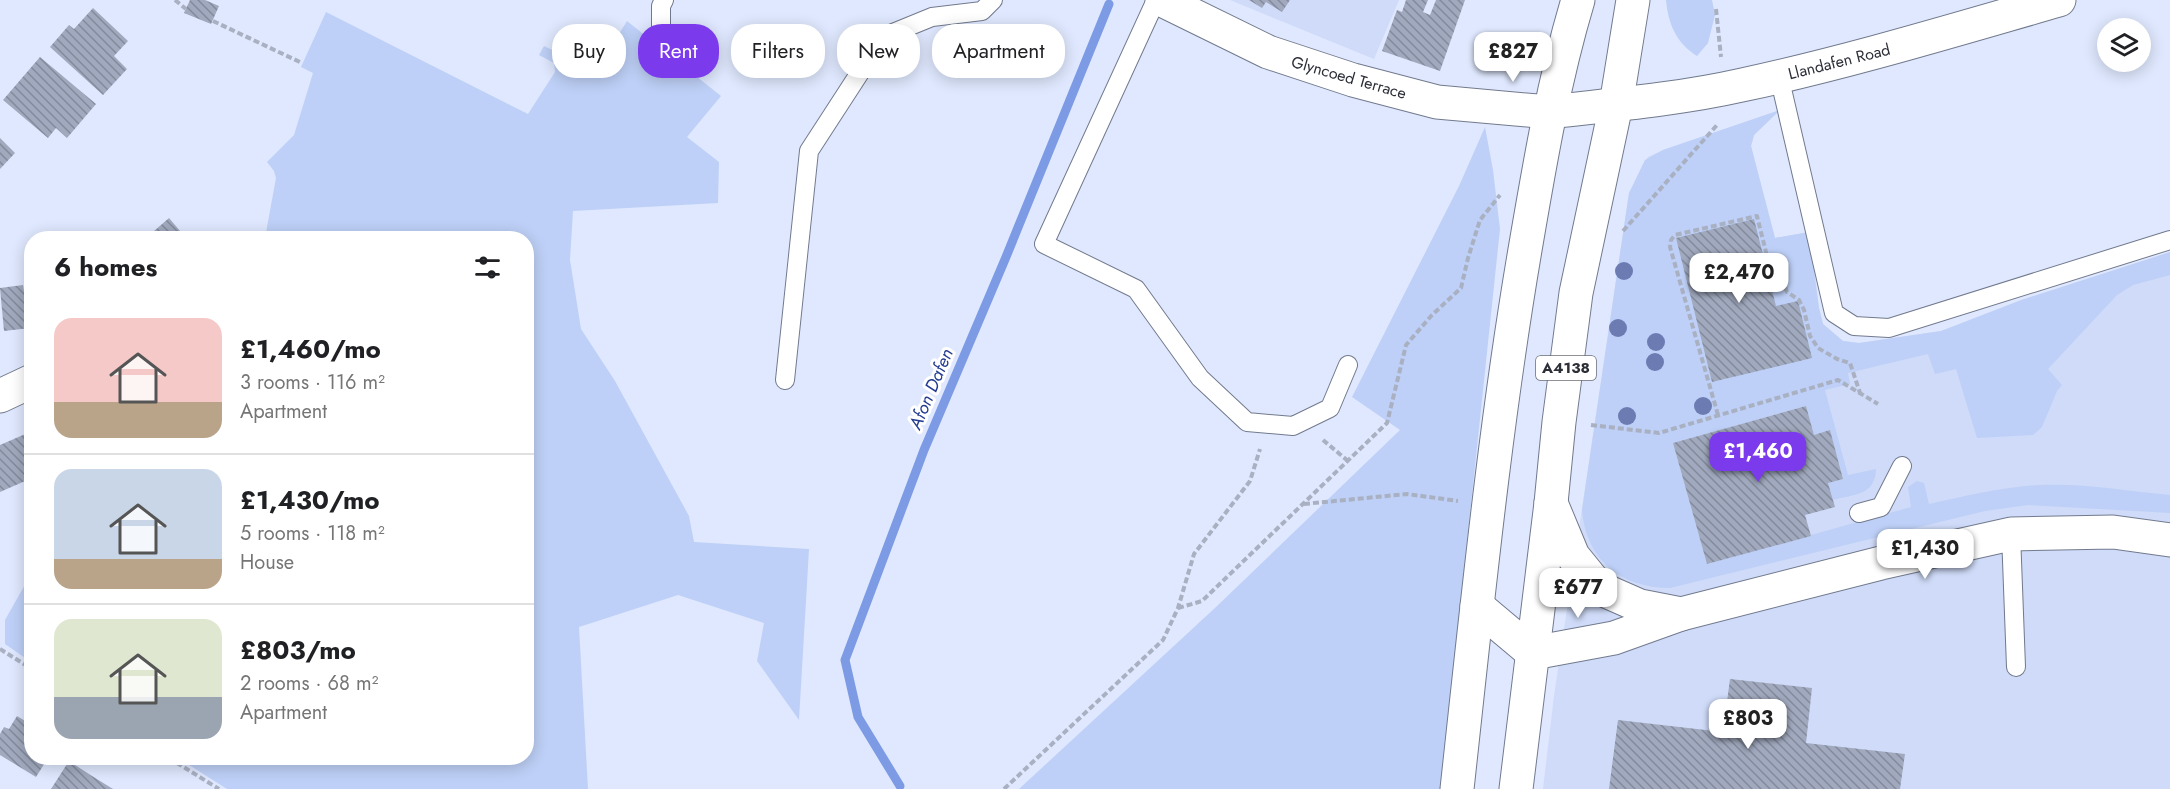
<!DOCTYPE html>
<html lang="en">
<head>
<meta charset="utf-8">
<style>
	body { margin:0; font-family:Jost,sans-serif; background:#f6f6f6; color:#202124; height:100vh; display:flex; flex-direction:column; font-size:22px; white-space:nowrap }
	* { box-sizing:border-box; margin:0 }
	p { font-size:20px; color:#757577 }
	.icon { flex:none; width:33px; height:33px; fill:none; stroke:currentColor; stroke-width:2; stroke-linecap:round; stroke-linejoin:round }
	.map { position:relative; flex:1; overflow:hidden }
	.details { position:absolute; left:24px; top:231px; width:510px; height:534px; display:flex; flex-direction:column; background:#fff; border-radius:24px; box-shadow:0 3px 15px #0003 }
	.details>* { flex:none }
	.top-card { position:absolute; left:552px; top:24px; width:570px; height:54px; display:flex; gap:12px }
	.buttons { position:absolute; left:2097px; top:18px; display:grid; gap:12px }
	.buttons a { display:grid; place-items:center; width:54px; height:54px; border-radius:50%; background:#fff; box-shadow:0 3px 15px #0003; font-size:30px }
	.price { position:absolute; translate:-50% -51px; padding:0 14px; border-radius:12px; background:#fff; color:#222; font-size:20px; line-height:39px; filter:drop-shadow(0 2px 3px #0008) }
	.price::after { content:''; position:absolute; left:50%; top:36px; width:18px; height:14px; margin-left:-9px; background:inherit; clip-path:polygon(0 0,100% 0,50% 100%) }
	.price.active { background:#7c3aed; color:#fff }
	ul { padding:0; list-style:none }
	li { display:flex; align-items:center; gap:18px; height:150px; padding:0 30px }
	li+li { border-top:2px solid #e0e0e0 }
	li span { display:grid; place-items:center; flex:none; width:168px; height:120px; border-radius:18px; color:#555 }
	li>.icon { margin-inline-start:auto }
	span .icon { width:72px; height:72px; fill:#fffc; stroke-width:1 }
	li b { font-size:26px }
	h2 { display:flex; justify-content:space-between; align-items:center; height:72px; padding:0 30px; font-size:26px }
	.chip { padding:0 21px; border-radius:24px; background:#fff; box-shadow:0 3px 15px #0003; font-size:21px; line-height:54px }
	.chip.active { background:#7c3aed; color:#fff }
	.map>svg:first-child { display:block }
	.built { fill:#cfdbf8 }
	.green { fill:#bed0f7 }
	.lines { fill:none; stroke-linecap:round; stroke-linejoin:round }
	.stream { stroke:#7d9be4; stroke-width:9 }
	.building { fill:url(#building-back-hatch) }
	.service-casing { stroke:#717a8d; stroke-width:20 }
	.minor-casing { stroke:#717a8d; stroke-width:35 }
	.tertiary-casing { stroke:#717a8d; stroke-width:35 }
	.secondary-casing { stroke:#717a8d; stroke-width:35 }
	.trunk-casing { stroke:#717a8d; stroke-width:35 }
	.path { stroke:#a9b0c2; stroke-width:4; stroke-dasharray:6 3; stroke-linecap:butt }
	.service { stroke:#fff; stroke-width:18 }
	.minor { stroke:#fff; stroke-width:33 }
	.tertiary { stroke:#fff; stroke-width:33 }
	.secondary { stroke:#fff; stroke-width:33 }
	.trunk { stroke:#fff; stroke-width:33 }
	.tree { fill:#6d7bb3 }
	.labels { text-anchor:middle; stroke-width:6; stroke-linejoin:round; paint-order:stroke }
	.shield { fill:#fff; stroke:#6b6d74; stroke-width:1.5 }
	.shield-label { font-size:15px; font-weight:bold; fill:#2c2f38 }
	.street-label { font-size:16px; fill:#2c2f38; stroke:#fff }
	.water-label { font-size:18px; font-style:italic; fill:#243d92; stroke:#fff }
</style>
</head>
<body>
<div class="map">
<svg width="2170" height="789" viewBox="0 0 2170 789">
	<defs>
		<pattern id="building-back-hatch" width="6" height="6" patternUnits="userSpaceOnUse" patternTransform="scale(1.5)"><rect width="6" height="6" fill="#a0a9be"/><path d="M-1 5l2 2M0 0l6 6M5-1l2 2" fill="none" stroke="#838a9b"/></pattern>
	</defs>
	<rect width="100%" height="100%" fill="#dfe8fe"/>
	<g class="built">
		<path d="M1230,0H1399L1374,59Z"/>
		<path d="M1780,110L1754,135L1751,146L1775,238L1809,232L1819,308L1823,324L1843,341L1859,343L1941,331L2170,252V789H1543L1554,696L1629,193L1648,157L1663,150Z"/>
	</g>
	<g class="green">
		<path d="M1666,0H1712L1715,15L1708,43L1697,56C1676,43 1668,23 1666,0Z"/>
		<path d="M326,12L528,114L555,72L554,63L539,55L544,46L596,71L627,21L721,96L687,137L719,162L718,203L573,211L570,260L581,329L615,381L689,516L694,542L809,549L799,720L757,661L764,623L678,595L579,627L588,789H227L178,758H526V238H265L276,178L274,171L267,162L294,135L313,73L301,67Z"/>
		<path d="M1780,110L1754,135L1751,146L1775,238L1809,232L1819,308L1823,324L1843,341L1859,343L1941,331L2021,300L2170,252V275L2133,285L2117,295L2048,369L2062,385L2057,391L2042,427L2033,435L1977,438L1956,369L1935,374L1928,354L1848,373L1850,384L1825,390L1848,475L1876,469C1875,496 1854,494 1833,500L1828,483L1843,478L1830,431L1814,435L1806,406L1673,443L1707,564L1911,507L1908,487L1917,481L1924,483L1929,504C1966,496 2002,487 2040,485C2083,483 2127,491 2170,495V513L2028,505L1985,511L1670,588C1621,588 1586,560 1582,510L1629,193L1645,160L1663,150Z"/>
		<path d="M1485,127L1493,170L1500,229L1441,789H1019L1216,607L1400,430L1352,397L1459,186Z"/>
		<path d="M31,574V662L5,644V620Z"/>
	</g>
	<g class="lines">
		<path class="stream" d="M900,786L858,717L845,660L924,450L1006,257L1109,4"/>
	</g>
	<g class="building">
		<path d="M190,0H205L219,6L211,24L184,13Z"/>
		<path d="M1249,0H1290L1282,12L1266,2L1262,8Z"/>
		<path d="M1406,0H1428L1423,12L1430,15L1436,0H1465L1440,71L1382,51L1397,10L1402,12Z"/>
		<path d="M93,8L128,41L114,56L127,69L103,95L50,47L69,25L74,29Z"/>
		<path d="M40,57L96,104L67,138L56,128L48,138L3,100Z"/>
		<path d="M0,138L15,153L0,169Z"/>
		<path d="M169,218L186,238H146Z"/>
		<path d="M1754,219L1776,306L1798,301L1812,358L1712,382L1676,238Z"/>
		<path d="M23,285L30,328L4,331L0,288Z"/>
		<path d="M1806,406L1814,435L1830,430L1843,479L1828,483L1835,507L1805,515L1811,536L1707,564L1673,443Z"/>
		<path d="M30,432L32,436V478L0,492V445Z"/>
		<path d="M1730,679L1812,688L1806,743L1905,754L1900,789H1609L1618,720L1723,732Z"/>
		<path d="M17,716L32,725V758H48L36,777L0,755V734L4,727L9,729Z"/>
		<path d="M69,761L92,776L113,789H51Z"/>
	</g>
	<g class="lines">
		<g class="service-casing">
			<g id="service">
				<path d="M1156,0L1044,244L1136,289L1200,378L1247,422L1293,426L1330,408L1348,365"/>
				<path d="M661,29V6L664,0"/>
				<path d="M1779,76L1834,313L1854,326L1889,328L2170,240"/>
				<path d="M785,380L809,151L883,37L932,17L982,11L993,0"/>
				<path d="M1859,513L1881,507L1902,466"/>
				<path d="M2011,534L2016,667"/>
			</g>
		</g>
		<g class="minor-casing">
			<g id="minor">
				<path d="M0,396L32,381"/>
				<path d="M1551,503L1573,556L1599,588L1640,606L1681,614"/>
				<path d="M1477,606L1533,653L1614,638L1681,614L1881,563L2011,534L2113,532L2170,540"/>
			</g>
		</g>
		<g class="tertiary-casing">
			<path id="tertiary" d="M1162,0L1268,52L1353,80L1437,102L1549,112"/>
		</g>
		<g class="secondary-casing">
			<path id="secondary" d="M1549,112C1612,105 1680,99 1742,85C1849,62 1954,30 2059,0"/>
		</g>
		<g class="trunk-casing">
			<g id="trunk">
				<path d="M1457,789C1477,607 1495,424 1526,244C1540,162 1554,80 1578,0"/>
				<path d="M1516,789L1551,503L1559,422L1576,293L1616,105L1633,0"/>
			</g>
		</g>
		<g class="path">
			<path d="M175,0L186,9"/>
			<path d="M1716,9L1721,57"/>
			<path d="M213,21L302,63"/>
			<path d="M1623,231L1717,125"/>
			<path d="M1718,415L1670,247L1671,240L1675,235L1757,216L1770,268L1783,281L1787,292L1799,300L1804,310L1810,336L1818,348L1837,359L1850,363L1860,393"/>
			<path d="M1591,425L1659,433L1838,380L1878,404"/>
			<path d="M1323,440L1348,461"/>
			<path d="M1304,504L1407,494L1458,501"/>
			<path d="M1178,608L1202,601L1387,423L1406,345L1432,315L1461,288L1468,258L1480,220L1500,195"/>
			<path d="M0,649L32,669"/>
			<path d="M169,758L219,789"/>
			<path d="M1004,789L1163,640L1178,608L1194,554L1250,481L1260,449"/>
		</g>
		<use href="#service" class="service"/>
		<use href="#minor" class="minor"/>
		<use href="#tertiary" class="tertiary"/>
		<use href="#secondary" class="secondary"/>
		<use href="#trunk" class="trunk"/>
	</g>
	<g class="tree">
		<circle cx="1624" cy="271" r="9"/>
		<circle cx="1618" cy="328" r="9"/>
		<circle cx="1656" cy="342" r="9"/>
		<circle cx="1655" cy="362" r="9"/>
		<circle cx="1703" cy="406" r="9"/>
		<circle cx="1627" cy="416" r="9"/>
	</g>
	<g class="labels">
		<rect class="shield" x="1536" y="356" width="60" height="24" rx="4.5"/>
		<g class="shield-label">
			<text x="1566" y="373">A4138</text>
		</g>
		<g class="street-label">
			<text transform="translate(1839 61) rotate(-14)" y="6">Llandafen Road</text>
			<text transform="translate(1349 77) rotate(16)" y="6">Glyncoed Terrace</text>
		</g>
		<g class="water-label">
			<text transform="translate(931 389) rotate(-67)" y="6">Afon Dafen</text>
		</g>
	</g>
</svg>
<div class="buttons">
<a><svg class="icon" aria-label="layers" viewBox="0 0 24 24"><path d="M12 4l9 5-9 5-9-5zM3 14l9 5 9-5"/></svg></a>
</div>
<b class="price" style="left:1513px;top:83px">£827</b>
<b class="price" style="left:1739px;top:304px">£2,470</b>
<b class="price active" style="left:1758px;top:483px">£1,460</b>
<b class="price" style="left:1925px;top:580px">£1,430</b>
<b class="price" style="left:1578px;top:619px">£677</b>
<b class="price" style="left:1748px;top:750px">£803</b>
<div class="top-card">
<a class="chip">Buy</a>
<a class="chip active">Rent</a>
<a class="chip">Filters</a>
<a class="chip">New</a>
<a class="chip">Apartment</a>
</div>
<section class="details">
<h2>6 homes<svg class="icon" aria-label="filters" viewBox="0 0 24 24"><path d="M4 7h16M4 17h16"/><circle cx="9" cy="7" r="2"/><circle cx="15" cy="17" r="2"/></svg></h2>
<ul>
<li><span style="background:linear-gradient(#f6c9c9 70%,#b9a48a 0)"><svg class="icon" aria-label="home" viewBox="0 0 24 24"><path d="M3 11l9-7 9 7M6 9v11h12V9"/></svg></span><div><b>£1,460/mo</b><p>3 rooms · 116 m²</p><p>Apartment</p></div></li>
<li><span style="background:linear-gradient(#c9d6e8 75%,#b9a48a 0)"><svg class="icon" aria-label="home" viewBox="0 0 24 24"><path d="M3 11l9-7 9 7M6 9v11h12V9"/></svg></span><div><b>£1,430/mo</b><p>5 rooms · 118 m²</p><p>House</p></div></li>
<li><span style="background:linear-gradient(#dfe7d0 65%,#9aa5b1 0)"><svg class="icon" aria-label="home" viewBox="0 0 24 24"><path d="M3 11l9-7 9 7M6 9v11h12V9"/></svg></span><div><b>£803/mo</b><p>2 rooms · 68 m²</p><p>Apartment</p></div></li>
</ul>
</section>
</div>
</body>
</html>
